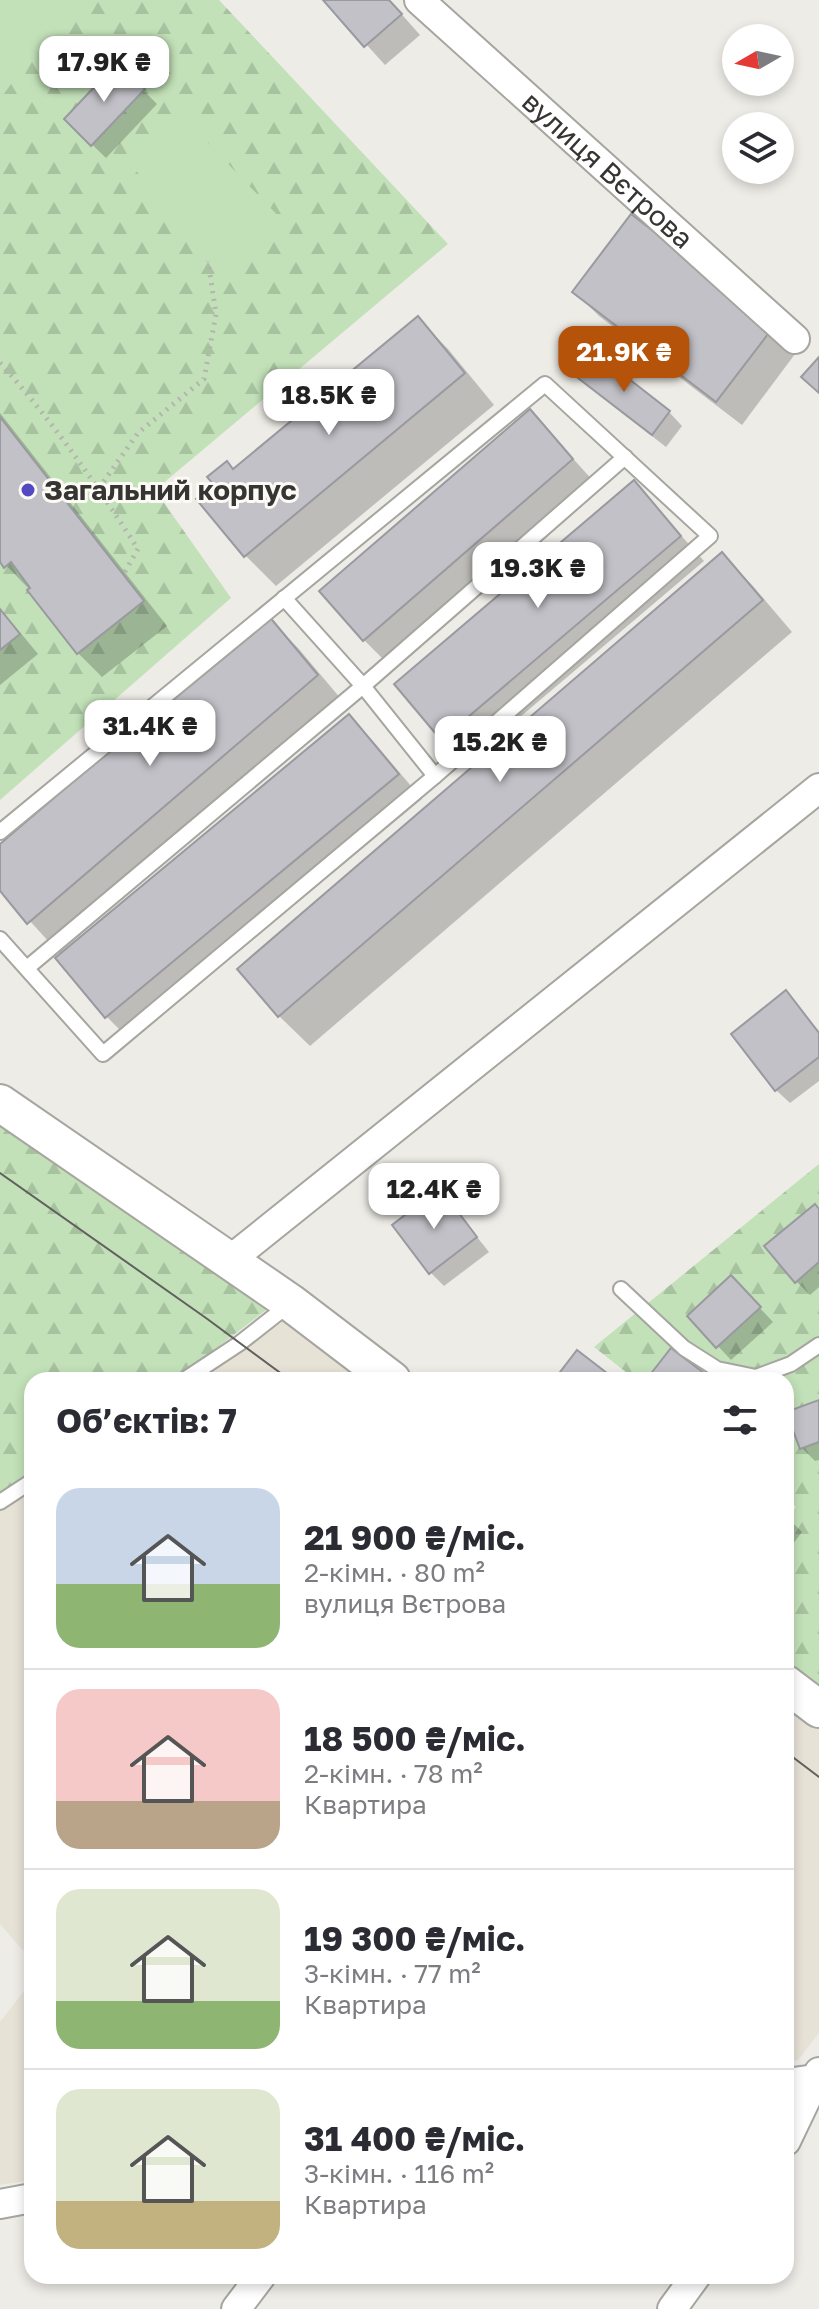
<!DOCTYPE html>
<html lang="uk">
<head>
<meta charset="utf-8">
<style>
	body { margin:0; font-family:"Golos Text",sans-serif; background:#f2f2f3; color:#2b2b33; height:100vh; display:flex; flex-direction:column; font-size:30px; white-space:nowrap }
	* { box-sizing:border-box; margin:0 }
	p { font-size:26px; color:#7c7c81 }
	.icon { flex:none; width:44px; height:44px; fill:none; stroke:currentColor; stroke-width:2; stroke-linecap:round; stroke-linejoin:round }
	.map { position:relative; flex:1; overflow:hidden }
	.side { position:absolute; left:24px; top:1372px; width:770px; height:912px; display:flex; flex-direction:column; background:#fff; border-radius:24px; box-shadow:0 4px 12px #0003 }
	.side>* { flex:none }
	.needle { width:52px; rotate:261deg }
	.tools { position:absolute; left:722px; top:24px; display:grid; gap:16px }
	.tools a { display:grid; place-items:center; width:72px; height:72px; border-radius:50%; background:#fff; box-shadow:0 4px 12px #0003; font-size:40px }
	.price { position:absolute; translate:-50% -68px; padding:0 18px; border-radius:16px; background:#fff; color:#222; font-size:26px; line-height:52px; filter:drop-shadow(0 2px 4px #0008) }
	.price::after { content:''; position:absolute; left:50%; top:48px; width:24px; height:18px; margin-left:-12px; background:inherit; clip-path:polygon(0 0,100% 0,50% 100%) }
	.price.on { background:#b45309; color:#fff }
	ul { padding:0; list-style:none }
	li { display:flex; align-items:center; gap:24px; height:200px; padding:0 32px }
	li+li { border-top:2px solid #e1e1e2 }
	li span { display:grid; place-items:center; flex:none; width:224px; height:160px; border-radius:24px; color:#555 }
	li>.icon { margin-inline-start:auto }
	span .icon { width:96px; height:96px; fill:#fffc; stroke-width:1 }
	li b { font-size:34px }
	h2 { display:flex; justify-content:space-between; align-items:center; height:96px; padding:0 32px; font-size:34px }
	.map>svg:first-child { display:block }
	.built { fill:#e7e2d6 }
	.forest { fill:url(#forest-firs) }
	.park { fill:#c2e1b8 }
	.shadow { fill:#0003 }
	.building { fill:#c1c1c7; stroke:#999a9f; stroke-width:2 }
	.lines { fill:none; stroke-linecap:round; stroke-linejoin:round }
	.service-casing { stroke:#a6a59f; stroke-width:18 }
	.minor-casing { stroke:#a6a59f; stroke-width:32 }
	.tertiary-casing { stroke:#a6a59f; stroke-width:40 }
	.path { stroke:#b5b3af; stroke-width:5; stroke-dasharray:2 6; stroke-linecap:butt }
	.service { stroke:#fff; stroke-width:14 }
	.minor { stroke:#fff; stroke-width:28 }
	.tertiary { stroke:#fff; stroke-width:36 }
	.tram { stroke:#62605e; stroke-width:2 }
	.poi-dot { fill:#534ac1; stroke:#fbfaf4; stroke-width:3 }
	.labels { text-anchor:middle; stroke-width:6; stroke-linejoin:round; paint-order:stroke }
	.street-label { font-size:28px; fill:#363533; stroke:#fbfaf4 }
	.poi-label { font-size:28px; font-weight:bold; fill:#363533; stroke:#fbfaf4; text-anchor:start }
</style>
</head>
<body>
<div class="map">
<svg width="819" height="2309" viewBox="0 0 819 2309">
	<defs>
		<pattern id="forest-firs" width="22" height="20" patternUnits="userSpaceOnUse" patternTransform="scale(2)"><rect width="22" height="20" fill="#c2e1b8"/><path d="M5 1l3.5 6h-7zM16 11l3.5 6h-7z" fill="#a7c29f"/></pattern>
	</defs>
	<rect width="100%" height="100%" fill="#eeece7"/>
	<g class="built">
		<path d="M297,1312L383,1380H196Z"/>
		<path d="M32,1490V1961L0,1924V1511Z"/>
		<path d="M786,1698L819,1724V2033L798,2060L786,2062Z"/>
		<path d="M32,1981V2180L0,2185V2022Z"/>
	</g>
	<g class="forest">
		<path d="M0,0H219L448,244L155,490L231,598L0,800Z"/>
		<path d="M0,1116L274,1304L175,1380H32V1473L0,1494Z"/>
		<path d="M819,1164V1695L786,1670V1520L796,1507L786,1499V1380H636L594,1347Z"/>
	</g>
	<g class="park">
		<path d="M0,0H74L0,99Z"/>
		<path d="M184,118L283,221L232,271L133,168Z"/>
	</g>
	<g class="shadow">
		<path d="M326,0H389L420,35L385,65Z"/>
		<path d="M118,65L157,104L106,158L66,119Z"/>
		<path d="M631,217L798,350L742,425L599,316L575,292Z"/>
		<path d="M417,318L448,349L494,405L276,586L246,556L199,500Z"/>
		<path d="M580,378L669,412L682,426L666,447L594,391Z"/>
		<path d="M530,411L596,484L388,664L364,640Z"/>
		<path d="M0,413L167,626L102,677L78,653L31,591L0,559Z"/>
		<path d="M634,483L704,561L466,763L442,738Z"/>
		<path d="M722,555L752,585L792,632L310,1046L279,1016L240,969Z"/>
		<path d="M0,608L38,654L0,685Z"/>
		<path d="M268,618L298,648L347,706L59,953L0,888V847Z"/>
		<path d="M349,717L373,741L422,799L131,1041L107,1017L58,959Z"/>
		<path d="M786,993L819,1032V1081L790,1103L776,1090Z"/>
		<path d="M440,1191L489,1252L444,1286L431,1273Z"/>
		<path d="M819,1211V1287L810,1295L796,1281Z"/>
		<path d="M744,1291L773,1322L731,1360L690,1316Z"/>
		<path d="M819,1402V1460L815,1461L802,1448Z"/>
		<path d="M786,1516L802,1532L786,1553Z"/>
	</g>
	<g class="building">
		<path d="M323,0H389L402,14L364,47Z"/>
		<path d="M118,62L145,89L91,146L64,119Z"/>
		<path d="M631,214L775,325L716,402L572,292Z"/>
		<path d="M418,316L465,373L244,557L196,499L214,485L207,477L227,461L233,469Z"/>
		<path d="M597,354L670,411L652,435L578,378Z"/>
		<path d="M819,357V393L801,377Z"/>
		<path d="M530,409L573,459L363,641L319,591Z"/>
		<path d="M0,417L144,601L77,654L27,590L30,588L11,562L4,568L0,562Z"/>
		<path d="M634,480L681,536L441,740L394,684Z"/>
		<path d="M722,552L763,600L278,1017L237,969Z"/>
		<path d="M0,609L20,634L0,650Z"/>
		<path d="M268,615L318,675L27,924L0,891V844Z"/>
		<path d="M349,714L399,774L105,1018L55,958Z"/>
		<path d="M786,990L819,1033V1057L775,1091L731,1034Z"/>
		<path d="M440,1188L477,1237L429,1274L392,1225Z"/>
		<path d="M815,1204L819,1209V1262L795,1283L764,1246Z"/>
		<path d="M731,1275L761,1307L716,1348L687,1316Z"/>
		<path d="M671,1348L713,1380H646Z"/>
		<path d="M577,1350L616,1380H554Z"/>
		<path d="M819,1400V1442L800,1449L786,1412Z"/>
	</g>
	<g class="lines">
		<g class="service-casing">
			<g id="service">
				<path d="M284,598L363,686L435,776"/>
				<path d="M0,832L545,384L710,536L435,776L103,1054L0,939"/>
				<path d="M27,968L363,686L625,457"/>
				<path d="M621,1289L684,1348L717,1369L756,1377L791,1364L819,1345"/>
				<path d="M184,1380L240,1343L291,1303"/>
				<path d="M0,1502L32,1481"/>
			</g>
		</g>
		<g class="minor-casing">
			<g id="minor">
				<path id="s1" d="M419,0L795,339"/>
				<path d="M230,1260L819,788"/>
				<path d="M786,2083L815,2079"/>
				<path d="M786,2141L819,2072"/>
				<path d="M0,2204L32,2198"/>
				<path d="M236,2309L261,2276"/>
				<path d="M672,2309L696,2276"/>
			</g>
		</g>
		<g class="tertiary-casing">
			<g id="tertiary">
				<path d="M0,1103L291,1303L392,1380"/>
				<path d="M786,1684L819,1709"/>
			</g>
		</g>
		<g class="path">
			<path d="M0,363C52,420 96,484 138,549L123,575"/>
			<path d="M99,488L138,433L204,379L216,314L208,261"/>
		</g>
		<use href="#service" class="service"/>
		<use href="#minor" class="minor"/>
		<use href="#tertiary" class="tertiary"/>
		<g class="tram">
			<path d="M0,1173L206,1318L290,1380"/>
			<path d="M786,1752L819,1777"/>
		</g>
	</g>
	<circle class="poi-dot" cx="28" cy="490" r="8"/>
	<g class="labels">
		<g class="street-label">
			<text dy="10" stroke="none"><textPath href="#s1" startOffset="254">вулиця Вєтрова</textPath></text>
		</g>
		<g class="poi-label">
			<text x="44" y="500">Загальний корпус</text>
		</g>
	</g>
</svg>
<div class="tools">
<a><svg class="needle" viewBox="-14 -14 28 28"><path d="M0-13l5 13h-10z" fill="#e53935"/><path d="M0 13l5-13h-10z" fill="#7c7c81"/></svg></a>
<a><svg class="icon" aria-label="layers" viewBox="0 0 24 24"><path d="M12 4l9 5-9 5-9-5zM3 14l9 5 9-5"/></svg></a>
</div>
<b class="price" style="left:104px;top:104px">17.9K ₴</b>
<b class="price on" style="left:624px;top:394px">21.9K ₴</b>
<b class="price" style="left:329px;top:437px">18.5K ₴</b>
<b class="price" style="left:538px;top:610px">19.3K ₴</b>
<b class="price" style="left:150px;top:768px">31.4K ₴</b>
<b class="price" style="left:500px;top:784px">15.2K ₴</b>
<b class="price" style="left:434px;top:1231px">12.4K ₴</b>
<section class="side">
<h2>Об’єктів: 7<svg class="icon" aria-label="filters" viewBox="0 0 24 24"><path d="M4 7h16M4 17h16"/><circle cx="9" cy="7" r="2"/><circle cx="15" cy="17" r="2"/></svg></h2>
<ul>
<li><span style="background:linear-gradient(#c9d6e8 60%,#8fb573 0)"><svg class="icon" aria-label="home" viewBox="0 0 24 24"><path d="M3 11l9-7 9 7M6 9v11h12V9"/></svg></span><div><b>21 900 ₴/міс.</b><p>2-кімн. · 80 m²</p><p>вулиця Вєтрова</p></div></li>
<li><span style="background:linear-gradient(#f6c9c9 70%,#b9a48a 0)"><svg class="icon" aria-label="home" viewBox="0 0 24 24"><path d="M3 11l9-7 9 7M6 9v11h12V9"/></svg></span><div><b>18 500 ₴/міс.</b><p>2-кімн. · 78 m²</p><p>Квартира</p></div></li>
<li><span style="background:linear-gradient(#dfe7d0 70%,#8fb573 0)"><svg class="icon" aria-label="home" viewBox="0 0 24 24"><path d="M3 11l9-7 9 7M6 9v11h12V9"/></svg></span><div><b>19 300 ₴/міс.</b><p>3-кімн. · 77 m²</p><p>Квартира</p></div></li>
<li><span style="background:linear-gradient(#dfe7d0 70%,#c2b280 0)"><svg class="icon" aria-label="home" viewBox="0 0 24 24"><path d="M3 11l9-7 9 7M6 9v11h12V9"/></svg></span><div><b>31 400 ₴/міс.</b><p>3-кімн. · 116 m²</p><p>Квартира</p></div></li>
</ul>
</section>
</div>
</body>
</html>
